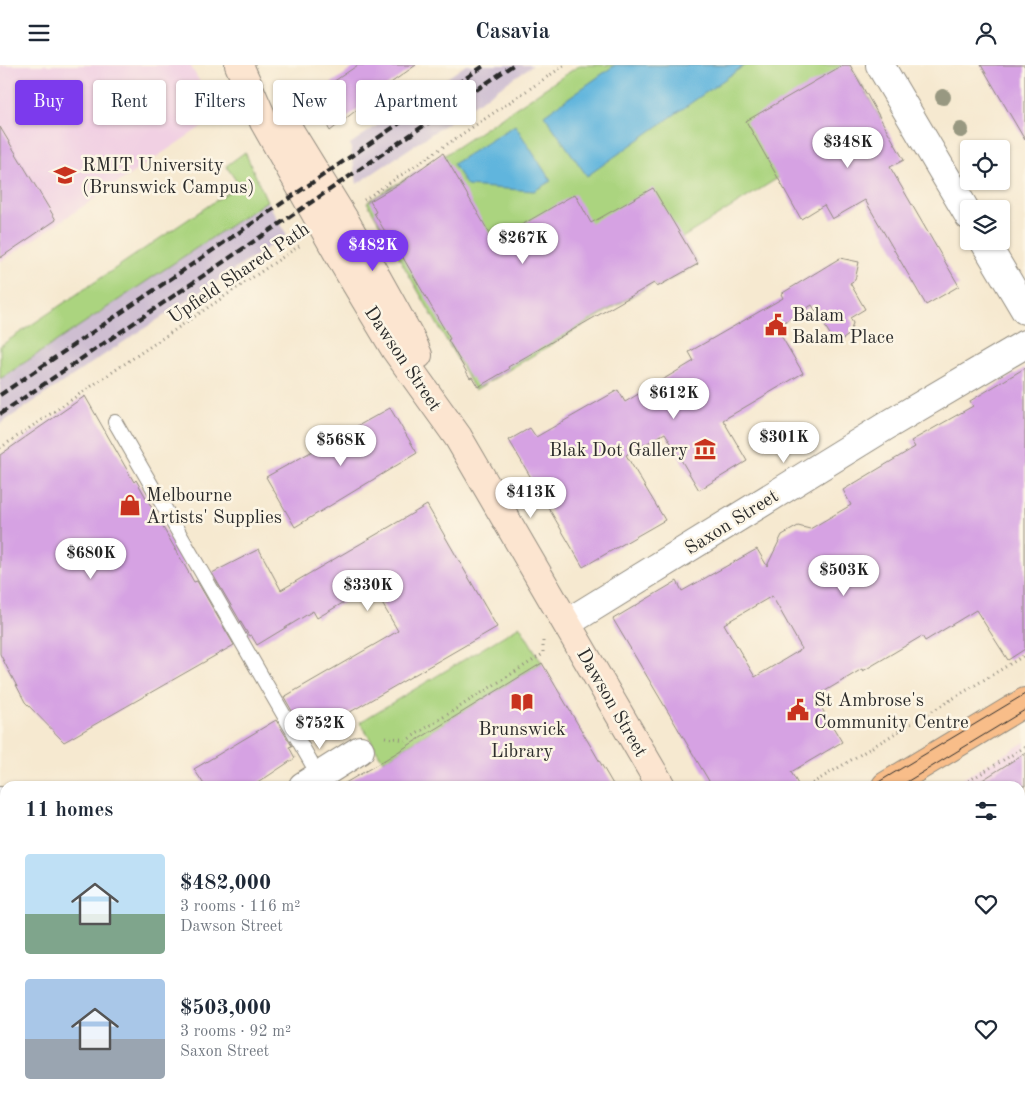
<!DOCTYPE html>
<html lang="en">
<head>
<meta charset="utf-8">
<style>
	body { margin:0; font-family:"Old Standard TT",serif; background:#f2f2f3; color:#1f2937; height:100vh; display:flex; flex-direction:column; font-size:19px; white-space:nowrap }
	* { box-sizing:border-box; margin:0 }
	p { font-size:16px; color:#747a83 }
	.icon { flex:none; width:28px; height:28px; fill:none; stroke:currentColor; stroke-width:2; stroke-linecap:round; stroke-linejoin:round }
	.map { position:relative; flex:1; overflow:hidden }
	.panel { position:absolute; left:0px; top:716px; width:1025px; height:321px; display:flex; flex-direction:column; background:#fff; border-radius:15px 15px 0 0; box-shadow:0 1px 4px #0004 }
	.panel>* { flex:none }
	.guide { position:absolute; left:15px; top:15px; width:500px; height:45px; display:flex; gap:10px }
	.fabs { position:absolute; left:960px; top:75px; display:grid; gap:10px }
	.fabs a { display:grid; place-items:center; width:50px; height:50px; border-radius:5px; background:#fff; box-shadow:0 1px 4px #0004; font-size:25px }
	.price { position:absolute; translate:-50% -42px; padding:0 11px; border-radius:18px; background:#fff; color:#222; font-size:16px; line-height:32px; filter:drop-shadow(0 1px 2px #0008) }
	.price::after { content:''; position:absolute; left:50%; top:30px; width:15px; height:11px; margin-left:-8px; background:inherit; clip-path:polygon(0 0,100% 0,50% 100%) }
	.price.selected { background:#7c3aed; color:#fff }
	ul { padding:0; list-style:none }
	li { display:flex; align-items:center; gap:15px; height:125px; padding:0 25px }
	li span { display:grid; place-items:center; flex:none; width:140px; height:100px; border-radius:5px; color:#555 }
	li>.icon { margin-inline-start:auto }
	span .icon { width:60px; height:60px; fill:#fffc; stroke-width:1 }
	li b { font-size:21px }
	h2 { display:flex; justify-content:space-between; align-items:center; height:60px; padding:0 25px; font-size:21px }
	.chip { padding:0 18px; border-radius:5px; background:#fff; box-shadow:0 1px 4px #0004; font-size:18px; line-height:45px }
	.chip.selected { background:#7c3aed; color:#fff }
	header { display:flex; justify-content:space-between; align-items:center; height:65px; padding:0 25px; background:#fff; font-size:22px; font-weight:800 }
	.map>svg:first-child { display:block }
	.built { fill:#f1d0e3 }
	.industrial { fill:#cebed1 }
	.green { fill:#abd47f; stroke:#6b8055 }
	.water { fill:#61b5dd; stroke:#467084 }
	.building { fill:#d6a2e3; fill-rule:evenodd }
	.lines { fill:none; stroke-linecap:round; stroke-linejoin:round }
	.lane-casing { stroke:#908a7e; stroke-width:16 }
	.street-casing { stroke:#908a7e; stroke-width:30 }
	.secondary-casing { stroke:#908a7e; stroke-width:30 }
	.highway-casing { stroke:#908a7e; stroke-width:30 }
	.path { stroke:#908a7e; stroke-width:3; stroke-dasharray:1 4; stroke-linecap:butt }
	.lane { stroke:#fff; stroke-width:14 }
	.street { stroke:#fff; stroke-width:28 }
	.secondary { stroke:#fce5d0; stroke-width:28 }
	.highway { stroke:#f8bd89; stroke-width:28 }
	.tram { stroke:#2b2b2b; stroke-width:1 }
	.rail { stroke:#2b2b2b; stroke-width:4; stroke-dasharray:8 4; stroke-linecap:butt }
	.tree { fill:#989881 }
	.labels { text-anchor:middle; stroke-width:5; stroke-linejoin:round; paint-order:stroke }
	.poi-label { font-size:19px; fill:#2b2b2b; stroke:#fcf5e5; text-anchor:start }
	.street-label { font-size:19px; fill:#2b2b2b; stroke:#fcf5e5 }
</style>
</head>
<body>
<header><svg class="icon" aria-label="menu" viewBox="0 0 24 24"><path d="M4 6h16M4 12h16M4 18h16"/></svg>Casavia<svg class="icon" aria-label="person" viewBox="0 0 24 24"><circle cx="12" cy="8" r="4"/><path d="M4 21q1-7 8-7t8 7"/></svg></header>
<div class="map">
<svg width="1025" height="1037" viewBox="0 0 1025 1037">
	<rect width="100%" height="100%" fill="#fcf5e5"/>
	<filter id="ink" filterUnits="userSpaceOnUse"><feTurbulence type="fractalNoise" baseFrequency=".02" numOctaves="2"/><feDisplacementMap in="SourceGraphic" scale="10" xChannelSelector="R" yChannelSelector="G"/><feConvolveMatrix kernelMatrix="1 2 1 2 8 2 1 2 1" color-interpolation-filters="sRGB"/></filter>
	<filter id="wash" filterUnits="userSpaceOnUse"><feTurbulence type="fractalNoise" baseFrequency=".0096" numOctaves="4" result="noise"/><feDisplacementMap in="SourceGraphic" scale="20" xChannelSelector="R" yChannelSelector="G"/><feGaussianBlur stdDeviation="1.12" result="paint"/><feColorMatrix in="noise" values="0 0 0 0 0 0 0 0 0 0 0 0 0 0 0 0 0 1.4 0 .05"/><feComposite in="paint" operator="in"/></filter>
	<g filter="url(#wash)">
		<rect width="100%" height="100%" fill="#f6e9d0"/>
		<g class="built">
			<path d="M0,0H190L219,50L0,197Z"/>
			<path d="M1025,677V844L1020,847V721H950Z"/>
			<path d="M5,920V1032H151L154,1037H0V923Z"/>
			<path d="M440,1032L752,1033L745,1037H439L437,1034Z"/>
		</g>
		<g class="industrial">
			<path d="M466,0H533L357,119L350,79Z"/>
			<path d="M267,136L287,170L113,284L0,359V314Z"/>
		</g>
		<g class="green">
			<path d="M580,0H850L881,54L778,113L682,173L698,199L657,222L654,218L475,325L367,137L442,92Z"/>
			<path d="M245,87L267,136L0,314V281L239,120L226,101Z"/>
			<path d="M520,561L542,598L383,696L360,657Z"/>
			<path d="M660,1033L742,1032V1033L735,1037H663Z"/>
		</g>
		<g class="water">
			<path d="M615,0H745L587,111L544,50Z"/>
			<path d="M515,60L551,116L534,126L467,121L453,99Z"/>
		</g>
		<g id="blocks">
			<g class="building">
				<path d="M358,0H416L388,20L330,66L311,32Z"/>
				<path d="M843,0H850L904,95L890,102L959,221L926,240L865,135L832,154L824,140L801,154L746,56Z"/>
				<path d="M981,0H1025V75Z"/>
				<path d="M0,62L56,155L0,193Z"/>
				<path d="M443,88L494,176L575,129L591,158L653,123L698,199L657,222L654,218L508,302L509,304L478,322L472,312L470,313L448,275L450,274L398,184L396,185L374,148L376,147L370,136L399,119Z"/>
				<path d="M840,193L859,197L855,215L850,218L865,244L850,253L853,258L850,269L843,274L831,271L812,240L776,262L803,308L723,355L747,396L699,425L665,368L626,390L665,455L583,502L509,375L530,363L536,372L618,325L625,337L694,296L689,287L783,233L781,229Z"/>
				<path d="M1025,303V584L1008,595L976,545L925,576L922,571L863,606L862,604L815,632L842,677L791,707L799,721H712L613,554L677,516L682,526L757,484L767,501L782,470L798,461L810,464L851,440L843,425L915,382L911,376L973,341L970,336ZM772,531L802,584L755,612L724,559Z"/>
				<path d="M85,331L134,417L136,415L194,517L197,516L234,580L64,677L25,637L0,589V390Z"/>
				<path d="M390,343L417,388L295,462L266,412Z"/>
				<path d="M427,440L497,562L307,672L284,632L398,566L372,521L317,553L313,546L257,580L251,570L249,571L212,508L259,484L281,525Z"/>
				<path d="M542,598L614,721H340L383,696Z"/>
				<path d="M276,655L292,681L289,682L295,693L253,721H205L194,704Z"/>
				<path d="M1025,688V721H973Z"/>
			</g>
		</g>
	</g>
	<g filter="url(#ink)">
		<use href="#blocks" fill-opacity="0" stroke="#908a7e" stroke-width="1"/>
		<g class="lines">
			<g class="lane-casing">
				<path id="lane" d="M115,357L319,711"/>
			</g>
			<g class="street-casing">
				<g id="street">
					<path d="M880,0L969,151"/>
					<path d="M984,176L1025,245"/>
					<path d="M567,558L886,361L1025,279"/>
					<path d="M303,721L360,685"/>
					<path d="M0,736L5,745"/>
					<path d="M0,909L5,906"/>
					<path d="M173,1032L176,1037"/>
					<path d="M415,1032L418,1037"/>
				</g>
			</g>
			<g class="secondary-casing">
				<g id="secondary">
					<path d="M239,0L264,57L344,199L395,284L458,372L661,721"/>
					<path d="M288,63L344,154L411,274L418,290"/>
					<path d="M849,1032L851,1037"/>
				</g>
			</g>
			<g class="highway-casing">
				<g id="highway">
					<path d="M886,721L1025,637"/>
					<path d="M371,1037L378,1032"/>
				</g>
			</g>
			<g class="path">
				<path d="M364,135L565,0"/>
				<path d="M0,383L302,179"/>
				<path d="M385,672L407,675L543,589V575"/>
				<path d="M808,721L1025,590"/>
				<path d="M960,721L1025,682"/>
			</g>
			<use href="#lane" class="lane"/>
			<use href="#street" class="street"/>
			<use href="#secondary" class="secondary"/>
			<use href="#highway" class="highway"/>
			<g class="tram">
				<path d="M872,721L1025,629"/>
				<path d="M900,721L1025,645"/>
				<path d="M357,1037L365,1032"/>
				<path d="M384,1037L392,1032"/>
			</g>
			<g class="rail">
				<path d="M0,330L485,0"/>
				<path d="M0,349L513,0"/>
			</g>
		</g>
		<g class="tree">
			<circle cx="943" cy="32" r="8"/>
			<circle cx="961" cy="65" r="8"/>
		</g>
	</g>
	<defs>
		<g id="university-bare" transform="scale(1.725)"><path d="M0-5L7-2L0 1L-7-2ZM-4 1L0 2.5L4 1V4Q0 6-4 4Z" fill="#c8321e" stroke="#fcf5e5" stroke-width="2.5" paint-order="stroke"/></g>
		<g id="civic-bare" transform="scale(1.725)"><path d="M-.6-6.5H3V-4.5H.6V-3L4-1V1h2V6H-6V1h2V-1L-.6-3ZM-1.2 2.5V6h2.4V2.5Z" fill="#c8321e" stroke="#fcf5e5" stroke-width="2.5" paint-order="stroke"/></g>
		<g id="museum-bare" transform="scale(1.725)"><path d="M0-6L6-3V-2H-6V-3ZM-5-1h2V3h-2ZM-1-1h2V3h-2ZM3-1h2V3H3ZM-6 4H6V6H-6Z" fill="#c8321e" stroke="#fcf5e5" stroke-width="2.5" paint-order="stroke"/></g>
		<g id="shop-bare" transform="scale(1.725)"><path d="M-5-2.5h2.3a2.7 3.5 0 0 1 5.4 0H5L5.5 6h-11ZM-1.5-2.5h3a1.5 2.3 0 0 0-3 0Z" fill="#c8321e" stroke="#fcf5e5" stroke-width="2.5" paint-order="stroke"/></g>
		<g id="library-bare" transform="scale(1.725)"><path d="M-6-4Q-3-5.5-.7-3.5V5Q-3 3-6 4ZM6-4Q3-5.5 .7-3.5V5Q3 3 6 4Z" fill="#c8321e" stroke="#fcf5e5" stroke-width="2.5" paint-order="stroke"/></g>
	</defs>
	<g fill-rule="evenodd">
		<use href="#university-bare" x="65" y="110"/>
		<use href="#civic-bare" x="776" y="260"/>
		<use href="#museum-bare" x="705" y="384"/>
		<use href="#shop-bare" x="130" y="440"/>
		<use href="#library-bare" x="522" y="637"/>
		<use href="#civic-bare" x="798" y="645"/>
	</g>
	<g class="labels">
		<g class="poi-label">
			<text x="82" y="106">RMIT University<tspan x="82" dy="22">(Brunswick Campus)</tspan></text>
			<text x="792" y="256">Balam<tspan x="792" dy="22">Balam Place</tspan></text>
			<text x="688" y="391" text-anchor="end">Blak Dot Gallery</text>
			<text x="146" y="436">Melbourne<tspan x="146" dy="22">Artists' Supplies</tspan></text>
			<text x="814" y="641">St Ambrose's<tspan x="814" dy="22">Community Centre</tspan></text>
			<text x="522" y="670" text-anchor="middle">Brunswick<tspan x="522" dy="22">Library</tspan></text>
		</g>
		<g class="street-label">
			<text transform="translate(238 207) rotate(-34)" y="7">Upfield Shared Path</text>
			<text transform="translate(404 293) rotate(56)" y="7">Dawson Street</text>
			<text transform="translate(731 456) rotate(-32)" y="7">Saxon Street</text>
			<text transform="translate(613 637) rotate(60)" y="7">Dawson Street</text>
		</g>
	</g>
</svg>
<div class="fabs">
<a><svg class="icon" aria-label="locate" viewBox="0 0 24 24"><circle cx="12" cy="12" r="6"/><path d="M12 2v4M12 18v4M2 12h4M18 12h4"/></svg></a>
<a><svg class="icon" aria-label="layers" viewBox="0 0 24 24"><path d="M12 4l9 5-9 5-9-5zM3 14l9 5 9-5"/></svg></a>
</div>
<b class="price" style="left:848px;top:104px">$348K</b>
<b class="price" style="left:523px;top:200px">$267K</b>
<b class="price selected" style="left:373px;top:207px">$482K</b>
<b class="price" style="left:674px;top:355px">$612K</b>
<b class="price" style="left:784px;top:399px">$301K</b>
<b class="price" style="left:341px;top:402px">$568K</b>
<b class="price" style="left:531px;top:454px">$413K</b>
<b class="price" style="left:91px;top:515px">$680K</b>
<b class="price" style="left:844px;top:532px">$503K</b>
<b class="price" style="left:368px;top:547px">$330K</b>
<b class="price" style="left:320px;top:685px">$752K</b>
<div class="guide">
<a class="chip selected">Buy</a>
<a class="chip">Rent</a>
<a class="chip">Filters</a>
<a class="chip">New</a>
<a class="chip">Apartment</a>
</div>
<section class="panel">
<h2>11 homes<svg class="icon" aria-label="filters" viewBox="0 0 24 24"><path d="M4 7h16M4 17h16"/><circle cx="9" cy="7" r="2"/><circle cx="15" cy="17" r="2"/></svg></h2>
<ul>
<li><span style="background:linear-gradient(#bfe0f5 60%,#7fa58c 0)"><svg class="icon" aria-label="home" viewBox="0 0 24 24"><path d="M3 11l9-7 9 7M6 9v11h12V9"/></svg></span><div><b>$482,000</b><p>3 rooms · 116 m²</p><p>Dawson Street</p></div><svg class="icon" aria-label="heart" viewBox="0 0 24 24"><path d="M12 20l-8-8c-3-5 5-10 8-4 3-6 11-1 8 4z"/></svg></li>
<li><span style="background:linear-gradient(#a9c7e8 60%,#9aa5b1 0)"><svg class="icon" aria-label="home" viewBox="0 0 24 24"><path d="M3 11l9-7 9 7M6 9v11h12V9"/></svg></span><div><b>$503,000</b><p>3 rooms · 92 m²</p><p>Saxon Street</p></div><svg class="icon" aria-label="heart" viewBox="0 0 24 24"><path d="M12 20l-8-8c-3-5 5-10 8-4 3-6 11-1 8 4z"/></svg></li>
</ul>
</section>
</div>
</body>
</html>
